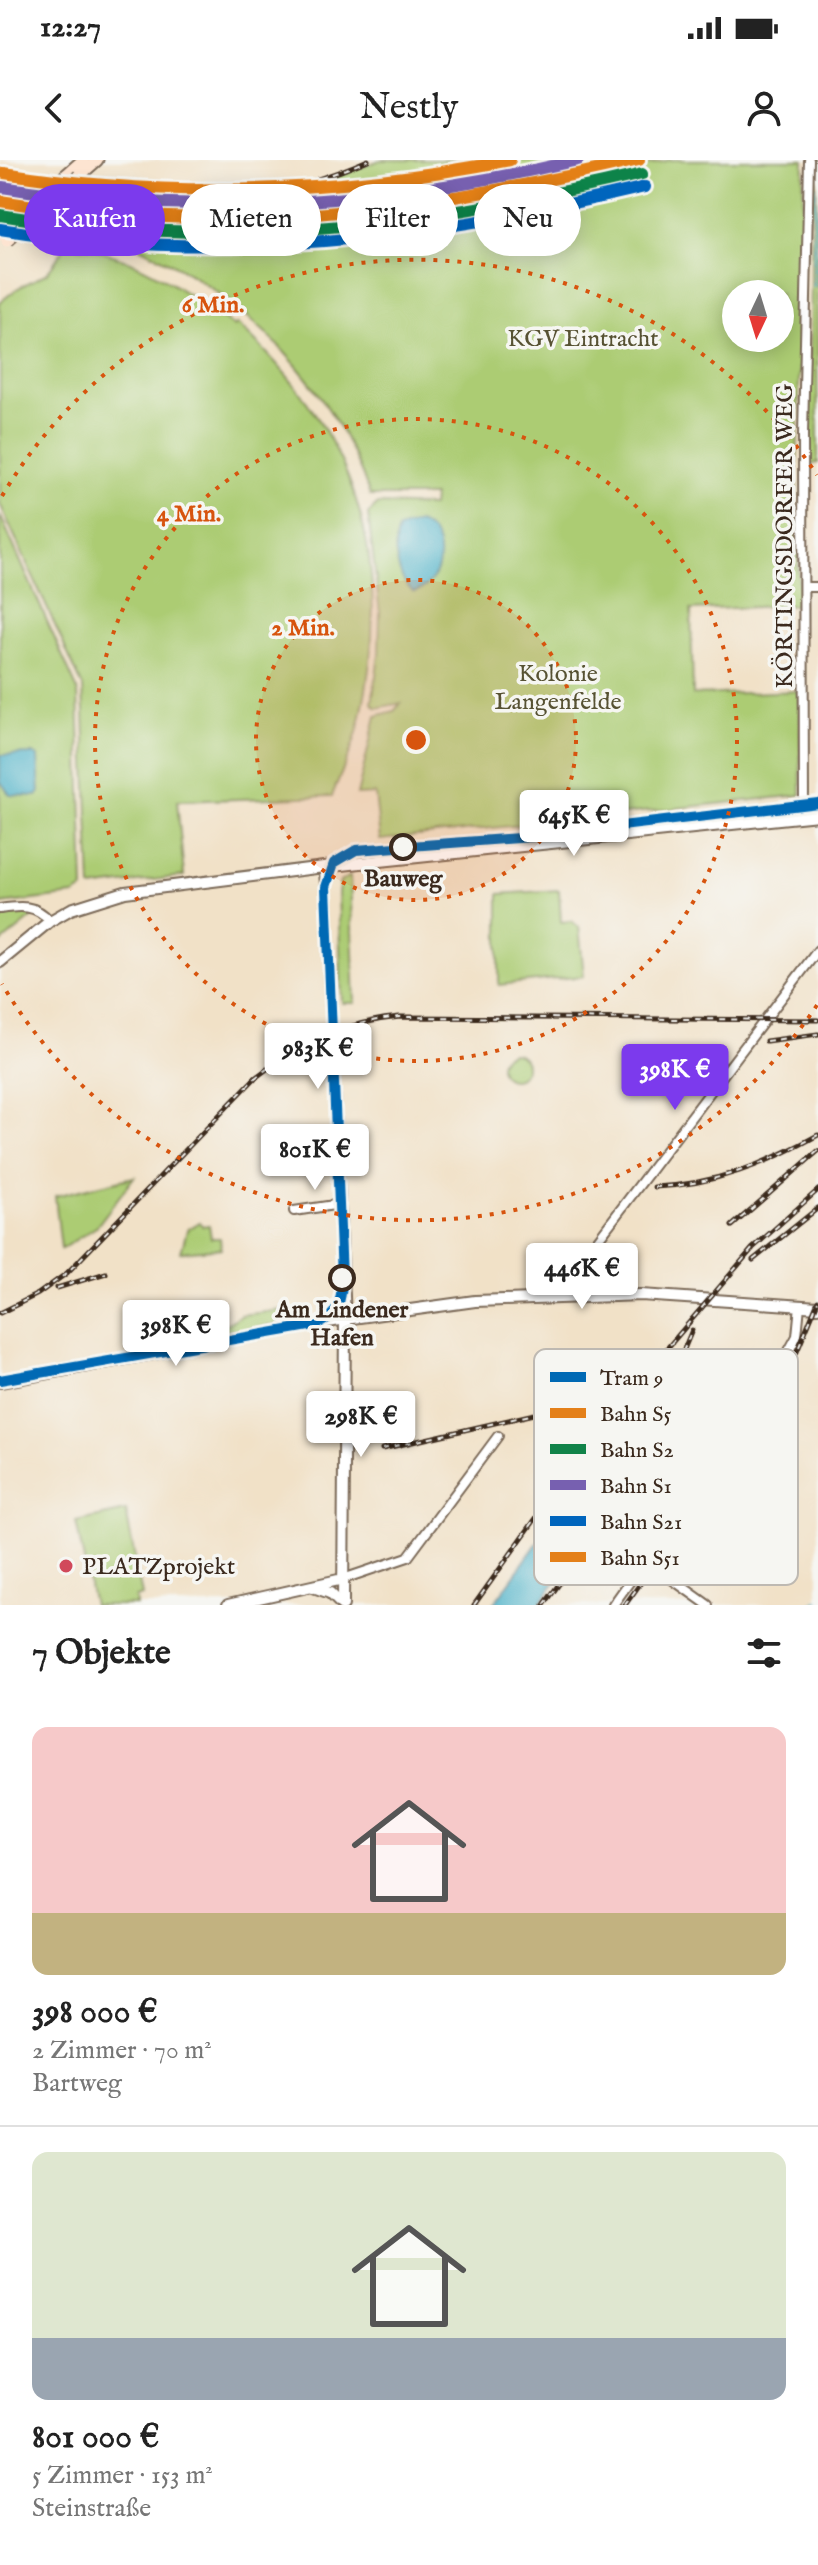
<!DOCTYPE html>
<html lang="de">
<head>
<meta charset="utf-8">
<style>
	body { margin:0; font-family:"IM FELL English",serif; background:#f6f6f6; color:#222; height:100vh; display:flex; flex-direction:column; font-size:30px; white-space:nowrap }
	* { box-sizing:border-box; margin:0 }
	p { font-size:26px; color:#767676 }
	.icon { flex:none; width:44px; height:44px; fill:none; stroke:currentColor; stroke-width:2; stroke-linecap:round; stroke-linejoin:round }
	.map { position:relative; height:1445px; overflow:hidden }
	.side { display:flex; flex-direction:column; background:#fff; flex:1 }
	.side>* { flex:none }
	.hud { position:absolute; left:24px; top:24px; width:770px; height:72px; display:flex; gap:16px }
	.needle { width:52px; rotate:184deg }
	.controls { position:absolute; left:722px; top:120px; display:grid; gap:16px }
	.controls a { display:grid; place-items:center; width:72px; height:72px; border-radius:50%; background:#fff; box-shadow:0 4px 20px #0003; font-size:40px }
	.price { position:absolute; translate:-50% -68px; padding:0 18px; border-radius:8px; background:#fff; color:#222; font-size:26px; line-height:52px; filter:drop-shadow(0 2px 4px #0008) }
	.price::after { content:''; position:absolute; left:50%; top:48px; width:24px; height:18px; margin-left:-12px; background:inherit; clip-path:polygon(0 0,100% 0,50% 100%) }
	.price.active { background:#7c3aed; color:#fff }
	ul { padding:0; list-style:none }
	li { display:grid; align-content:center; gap:16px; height:424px; padding:0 32px }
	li+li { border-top:2px solid #e0e0e0 }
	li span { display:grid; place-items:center; height:248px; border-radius:16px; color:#555 }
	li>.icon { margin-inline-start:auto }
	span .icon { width:144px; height:144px; fill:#fffc; stroke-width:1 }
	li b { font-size:34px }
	h2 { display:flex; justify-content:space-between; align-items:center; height:96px; padding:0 32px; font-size:34px }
	.chip { padding:0 28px; border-radius:36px; background:#fff; box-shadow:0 4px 20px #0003; font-size:28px; line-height:72px }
	.chip.active { background:#7c3aed; color:#fff }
	.status { display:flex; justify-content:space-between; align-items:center; height:56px; padding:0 40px; background:#fff; direction:ltr }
	.status svg { height:22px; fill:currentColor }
	header { display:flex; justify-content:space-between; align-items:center; height:104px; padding:0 32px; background:#fff; font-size:36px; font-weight:600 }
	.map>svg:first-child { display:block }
	.green { fill:#accc73; stroke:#747b48; stroke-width:2; fill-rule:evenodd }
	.water { fill:#49b0c8; stroke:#426d73; stroke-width:2 }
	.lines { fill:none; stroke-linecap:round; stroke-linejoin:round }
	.stream { stroke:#49b0c8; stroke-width:2 }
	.minor-casing { stroke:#7b6a59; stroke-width:12 }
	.tertiary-casing { stroke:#7b6a59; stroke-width:14 }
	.secondary-casing { stroke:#7b6a59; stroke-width:15 }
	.minor { stroke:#fff; stroke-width:8 }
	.tertiary { stroke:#fff; stroke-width:10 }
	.secondary { stroke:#fde4d1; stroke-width:11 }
	.rail-casing { stroke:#3b2a1e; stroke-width:5 }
	.rail { stroke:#f6f6f2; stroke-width:2; stroke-dasharray:6; stroke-linecap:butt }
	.secondary-bridge-casing { stroke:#7b6a59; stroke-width:15; stroke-linecap:butt }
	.secondary-bridge { stroke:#fde4d1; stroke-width:11 }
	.rail-1-casing { stroke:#f6f6f2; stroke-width:18 }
	.rail-2-casing { stroke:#f6f6f2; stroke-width:18 }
	.rail-3-casing { stroke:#f6f6f2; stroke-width:18 }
	.rail-4-casing { stroke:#f6f6f2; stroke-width:18 }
	.rail-5-casing { stroke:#f6f6f2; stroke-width:18 }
	.rail-1 { stroke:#e48019; stroke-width:12 }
	.rail-2 { stroke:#118349; stroke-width:12 }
	.rail-3 { stroke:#7760b0; stroke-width:12 }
	.rail-4 { stroke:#0065bd; stroke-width:12 }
	.rail-5 { stroke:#e48019; stroke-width:12 }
	.tram-1-casing { stroke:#f6f6f2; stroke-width:16 }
	.tram-1 { stroke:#0069b4; stroke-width:10 }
	.ring { fill:none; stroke:#d7540e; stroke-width:4; stroke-dasharray:4 8 }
	.stop-dot { fill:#f6f6f2; stroke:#3b2a1e; stroke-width:4 }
	.poi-dot { fill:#d1495b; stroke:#f6f6f2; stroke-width:3 }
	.labels { text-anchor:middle; stroke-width:7; stroke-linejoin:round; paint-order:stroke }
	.park-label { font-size:24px; fill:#575233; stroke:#f6f6f2 }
	.street-label { font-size:24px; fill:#3b2a1e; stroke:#f6f6f2 }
	.stop-label { font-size:24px; font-weight:bold; fill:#3b2a1e; stroke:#f6f6f2 }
	.poi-label { font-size:24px; fill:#3b2a1e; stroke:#f6f6f2; text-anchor:start }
	.key { fill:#f6f6f2; stroke:#beb9b2; stroke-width:2 }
	.key-label { font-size:22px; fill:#3b2a1e }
	.centre { fill:#d7540e; stroke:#f6f6f2; stroke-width:4 }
	.ring-label { font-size:24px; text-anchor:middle; font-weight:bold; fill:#d7540e; stroke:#f6f6f2; stroke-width:7; stroke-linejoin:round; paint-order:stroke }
</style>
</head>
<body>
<div class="status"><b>12:27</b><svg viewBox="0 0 49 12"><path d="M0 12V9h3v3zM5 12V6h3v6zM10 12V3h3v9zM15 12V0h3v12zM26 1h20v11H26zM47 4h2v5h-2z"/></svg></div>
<header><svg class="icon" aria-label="back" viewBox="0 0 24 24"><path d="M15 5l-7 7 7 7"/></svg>Nestly<svg class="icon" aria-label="person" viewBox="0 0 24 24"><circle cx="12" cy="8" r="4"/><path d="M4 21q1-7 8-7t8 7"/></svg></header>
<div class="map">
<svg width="818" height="1445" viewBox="0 0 818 1445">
	<rect width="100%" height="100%" fill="#f6f6f2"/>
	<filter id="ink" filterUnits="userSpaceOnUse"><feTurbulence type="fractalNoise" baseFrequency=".0125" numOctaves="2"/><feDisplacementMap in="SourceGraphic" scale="16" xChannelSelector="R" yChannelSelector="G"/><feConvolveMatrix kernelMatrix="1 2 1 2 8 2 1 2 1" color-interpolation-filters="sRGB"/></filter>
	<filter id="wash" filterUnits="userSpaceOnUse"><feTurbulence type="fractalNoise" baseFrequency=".006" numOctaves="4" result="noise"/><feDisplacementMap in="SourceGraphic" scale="32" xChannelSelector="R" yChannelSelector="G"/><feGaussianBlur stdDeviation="1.8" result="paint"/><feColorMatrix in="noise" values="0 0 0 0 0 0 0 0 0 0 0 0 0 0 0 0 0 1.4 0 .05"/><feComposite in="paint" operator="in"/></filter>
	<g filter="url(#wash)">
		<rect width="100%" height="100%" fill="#f1e1c7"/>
		<g class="green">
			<path d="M380,0H608C489,30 366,44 244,51Z"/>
			<path d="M670,0H804L796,359L800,445L691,450L693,535L800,531L801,635L380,680L375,634L357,635L376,556L394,551L401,543L377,548L372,543L379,495L380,453L368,354L378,344L432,346L433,336H370C332,222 245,136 137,86L147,79C324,67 498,42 670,0ZM736,134H780V178H736Z"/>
			<path d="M816,0L818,303L809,305L812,26Z"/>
			<path d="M65,87C126,86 188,133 234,167L237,164C356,271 395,399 361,556C356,583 342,610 332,636L177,641L184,716L91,728L83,527L0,344V142L18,128L47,113Z"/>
			<path d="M0,355L78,531L84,729L74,735L0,744Z"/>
			<path d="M350,716L355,843H342L338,732L340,722Z"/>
			<path d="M559,730L561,762L571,761L579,767L584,816L499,825V734Z"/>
			<path d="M29,752L32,758L0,784V756Z"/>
			<circle cx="513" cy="906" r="13"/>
			<path d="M134,1017L96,1067L61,1089L55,1036Z"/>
			<path d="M200,1062L202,1066L209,1065L211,1078H220L221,1088L181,1092L187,1070Z"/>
			<path d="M291,1149L294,1156L290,1162L197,1178L192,1174L191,1169L225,1165L241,1155Z"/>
			<path d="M126,1351L142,1436L135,1438L136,1445H93L76,1362Z"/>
		</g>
		<g class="water">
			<path d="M418,363C448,373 446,424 414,432C398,422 391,386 398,369Z"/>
			<path d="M34,594L38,597L40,632L37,636L10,635L0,621V595Z"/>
			<path d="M633,1250L653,1261L621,1331L539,1445H493Z"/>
		</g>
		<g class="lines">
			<g class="stream">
				<path d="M815,19L817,0"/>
				<path d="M814,127L815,26"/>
				<path d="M811,1445L818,1441"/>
			</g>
		</g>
	</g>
	<g filter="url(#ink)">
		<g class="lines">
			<g class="minor-casing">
				<g id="minor">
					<path d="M804,427H818"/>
					<path d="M804,657L803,275L809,0"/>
					<path d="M0,749C20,746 36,744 50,761"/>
					<path d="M293,991L338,988"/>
					<path d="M294,1051L341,1044"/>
					<path d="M585,1134L588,1099L596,1082L818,790"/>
					<path d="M645,1400L708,1445"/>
					<path d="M343,1419L408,1397L498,1276"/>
					<path d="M613,1445L773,1220L797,1176L800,1145"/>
				</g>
			</g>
			<g class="tertiary-casing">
				<g id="tertiary">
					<path d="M325,707L345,1159L343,1445"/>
					<path d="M0,802L50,761L71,749L125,732L332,706L818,655"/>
					<path d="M0,1222L345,1159L475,1141L641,1135L818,1147"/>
					<path d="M313,1427L330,1433L342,1445"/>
					<path d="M228,1445L343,1419"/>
				</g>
			</g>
			<g class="secondary-casing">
				<g id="secondary">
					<path d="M66,15L83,0"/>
					<path d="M79,16L97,0"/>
				</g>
			</g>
			<use href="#minor" class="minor"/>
			<use href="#tertiary" class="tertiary"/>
			<use href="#secondary" class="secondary"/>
			<g class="rail-casing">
				<g id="rail">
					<path d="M0,31C126,53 250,52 368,0"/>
					<path d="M0,64H82"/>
					<path d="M766,881L818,874"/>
					<path d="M654,1027C714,1025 766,1004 818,975"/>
					<path d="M732,1066L818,991"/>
					<path d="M753,1100L818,1048"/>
					<path d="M57,1128L106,1113"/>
					<path d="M0,1153L38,1134L67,1113L255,918C298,884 344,862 400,857L818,860"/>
					<path d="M669,1225L692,1170"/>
					<path d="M382,1289L565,1247L620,1227L663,1193L753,1088L818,1030"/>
					<path d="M474,1445L607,1259L646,1219"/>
					<path d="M544,1445L627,1329L666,1234"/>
					<path d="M625,1445L786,1218L818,1141"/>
				</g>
			</g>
			<use href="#rail" class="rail"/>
			<g class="secondary-bridge-casing">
				<g id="secondary-bridge">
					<path d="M0,75L66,15"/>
					<path d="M7,81L79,16"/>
				</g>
			</g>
			<use href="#secondary-bridge" class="secondary-bridge"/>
			<g class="rail-1-casing">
				<path id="rail-1" d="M0,41C226,77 418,52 639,0"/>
			</g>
			<g class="rail-2-casing">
				<path id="rail-2" d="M0,55C225,91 423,66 642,14"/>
			</g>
			<g class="rail-3-casing">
				<path id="rail-3" d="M2,27C195,58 388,45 578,0"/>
			</g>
			<g class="rail-4-casing">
				<path id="rail-4" d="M0,69C225,105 425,79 645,27"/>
			</g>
			<g class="rail-5-casing">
				<path id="rail-5" d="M4,13C174,40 342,33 510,0"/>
			</g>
			<use href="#rail-1" class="rail-1"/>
			<use href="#rail-2" class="rail-2"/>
			<use href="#rail-3" class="rail-3"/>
			<use href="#rail-4" class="rail-4"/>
			<use href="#rail-5" class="rail-5"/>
			<g class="tram-1-casing">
				<path id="tram-1" d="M0,1220L315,1165C338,1157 342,1141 342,1118L326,727L334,703L356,690L519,678L818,643"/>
			</g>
			<use href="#tram-1" class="tram-1"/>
		</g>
	</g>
	<circle cx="416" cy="580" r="160" fill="#d7540e" fill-opacity=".12"/>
	<g class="ring">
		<circle cx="416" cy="580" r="160"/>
		<circle cx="416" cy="580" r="321"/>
		<path d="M817 845A481 481 0 0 1 2 824M2 336A481 481 0 0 1 817 315"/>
	</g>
	<g class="stop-dot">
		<circle cx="403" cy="687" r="12"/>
		<circle cx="342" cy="1118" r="12"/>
	</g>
	<circle class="poi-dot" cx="66" cy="1406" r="8"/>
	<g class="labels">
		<g class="park-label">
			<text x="583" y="186">KGV Eintracht</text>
			<text x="558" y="521">Kolonie<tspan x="558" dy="28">Langenfelde</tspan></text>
		</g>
		<g class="street-label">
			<text transform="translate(784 376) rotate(-90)" y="8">KÖRTINGSDORFER WEG</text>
		</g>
		<g class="stop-label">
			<text x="403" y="726">Bauweg</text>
			<text x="342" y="1157">Am Lindener<tspan x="342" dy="28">Hafen</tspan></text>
		</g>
		<g class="poi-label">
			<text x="82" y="1414">PLATZprojekt</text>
		</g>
	</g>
	<rect x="534" y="1189" width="264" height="236" rx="12" class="key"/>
	<rect x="550" y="1212" width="36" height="10" fill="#0069b4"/>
	<rect x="550" y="1248" width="36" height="10" fill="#e48019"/>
	<rect x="550" y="1284" width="36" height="10" fill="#118349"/>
	<rect x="550" y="1320" width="36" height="10" fill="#7760b0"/>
	<rect x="550" y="1356" width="36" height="10" fill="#0065bd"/>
	<rect x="550" y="1392" width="36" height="10" fill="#e48019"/>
	<g class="key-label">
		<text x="600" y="1225">Tram 9</text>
		<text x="600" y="1261">Bahn S5</text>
		<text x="600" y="1297">Bahn S2</text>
		<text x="600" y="1333">Bahn S1</text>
		<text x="600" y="1369">Bahn S21</text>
		<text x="600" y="1405">Bahn S51</text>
	</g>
	<circle cx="416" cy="580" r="12" class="centre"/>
	<g class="ring-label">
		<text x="213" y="152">6 Min.</text>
		<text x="189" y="361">4 Min.</text>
		<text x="303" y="475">2 Min.</text>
	</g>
</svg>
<div class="controls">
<a><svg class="needle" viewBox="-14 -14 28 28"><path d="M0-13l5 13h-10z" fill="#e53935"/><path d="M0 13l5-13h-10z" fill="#767676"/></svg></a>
</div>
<b class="price" style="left:574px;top:698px">645K €</b>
<b class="price" style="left:318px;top:931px">983K €</b>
<b class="price active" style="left:675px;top:952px">398K €</b>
<b class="price" style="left:315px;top:1032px">801K €</b>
<b class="price" style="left:582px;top:1151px">446K €</b>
<b class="price" style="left:176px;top:1208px">398K €</b>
<b class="price" style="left:361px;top:1299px">298K €</b>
<div class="hud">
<a class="chip active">Kaufen</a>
<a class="chip">Mieten</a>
<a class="chip">Filter</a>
<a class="chip">Neu</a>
</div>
</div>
<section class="side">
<h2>7 Objekte<svg class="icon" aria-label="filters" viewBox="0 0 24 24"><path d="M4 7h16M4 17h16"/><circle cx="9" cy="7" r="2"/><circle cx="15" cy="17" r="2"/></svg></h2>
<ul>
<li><span style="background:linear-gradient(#f6c9c9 75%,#c2b280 0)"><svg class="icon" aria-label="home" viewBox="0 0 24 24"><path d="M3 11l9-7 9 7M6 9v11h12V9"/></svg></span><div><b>398 000 €</b><p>2 Zimmer · 70 m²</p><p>Bartweg</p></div></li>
<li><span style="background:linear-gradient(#dfe7d0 75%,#9aa5b1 0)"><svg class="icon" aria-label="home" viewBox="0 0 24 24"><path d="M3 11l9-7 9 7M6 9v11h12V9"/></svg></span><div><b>801 000 €</b><p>5 Zimmer · 153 m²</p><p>Steinstraße</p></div></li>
</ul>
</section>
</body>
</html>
